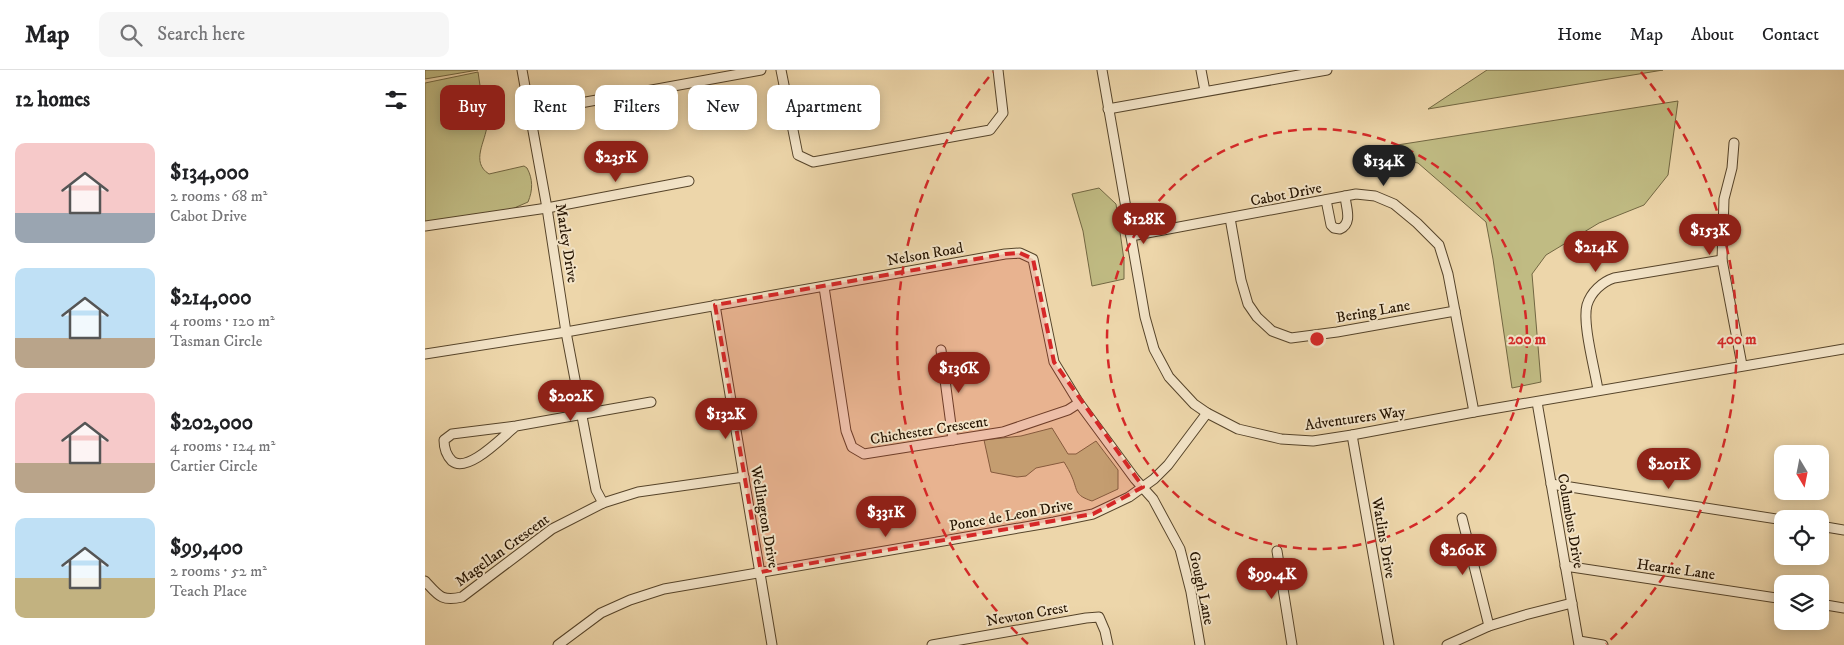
<!DOCTYPE html>
<html lang="en">
<head>
<meta charset="utf-8">
<style>
	body { margin:0; font-family:"IM FELL DW Pica",serif; background:#f6f6f6; color:#202124; height:100vh; display:flex; flex-direction:column; font-size:19px; white-space:nowrap }
	* { box-sizing:border-box; margin:0 }
	p { font-size:16px; color:#757577 }
	.icon { flex:none; width:28px; height:28px; fill:none; stroke:currentColor; stroke-width:2; stroke-linecap:round; stroke-linejoin:round }
	.map { position:relative; flex:1; overflow:hidden }
	.sheet { display:flex; flex-direction:column; background:#fff; width:425px }
	.sheet>* { flex:none }
	.guide { position:absolute; left:15px; top:15px; width:475px; height:45px; display:flex; gap:10px }
	.needle { width:32px; rotate:170deg }
	.fabs { position:absolute; left:1349px; top:375px; display:grid; gap:10px }
	.fabs a { display:grid; place-items:center; width:55px; height:55px; border-radius:10px; background:#fff; box-shadow:0 2px 12px #0003; font-size:25px }
	.price { position:absolute; translate:-50% -42px; padding:0 11px; border-radius:18px; background:#8f2418; color:#fff; font-size:16px; line-height:32px; filter:drop-shadow(0 1px 2px #0008) }
	.price::after { content:''; position:absolute; left:50%; top:30px; width:15px; height:11px; margin-left:-8px; background:inherit; clip-path:polygon(0 0,100% 0,50% 100%) }
	.price.current { background:#222; color:#fff }
	ul { padding:0; list-style:none }
	li { display:flex; align-items:center; gap:15px; height:125px; padding:0 15px }
	li span { display:grid; place-items:center; flex:none; width:140px; height:100px; border-radius:10px; color:#555 }
	li>.icon { margin-inline-start:auto }
	span .icon { width:60px; height:60px; fill:#fffc; stroke-width:1 }
	li b { font-size:21px }
	h2 { display:flex; justify-content:space-between; align-items:center; height:60px; padding:0 15px; font-size:21px }
	.tag { padding:0 18px; border-radius:10px; background:#fff; box-shadow:0 2px 12px #0003; font-size:18px; line-height:45px }
	.tag.current { background:#8f2418; color:#fff }
	header { display:flex; align-items:center; gap:30px; box-sizing:border-box; height:70px; padding:0 25px; background:#fff; border-bottom:1px solid #e0e0e0 }
	header strong { font-size:24px }
	nav { display:flex; gap:28px; margin-inline-start:auto; font-size:18px }
	.search { width:350px; height:45px; background:#f6f6f6; display:flex; align-items:center; gap:12px; box-sizing:border-box; padding:0 18px; border-radius:10px; color:#757577; font-size:19px }
	main { display:flex; flex:1; min-height:0 }
	.map>svg:first-child { display:block }
	.green { fill:#c0bb83; stroke:#726742 }
	.lines { fill:none; stroke-linecap:round; stroke-linejoin:round }
	.street-casing { stroke:#56442a; stroke-width:11 }
	.street { stroke:#f3e4c8; stroke-width:9 }
	.marked { fill:#d62828; fill-opacity:0.2; stroke:#d62828; stroke-width:4; stroke-dasharray:10 6; stroke-linejoin:round }
	.ring { fill:none; stroke:#d62828; stroke-width:2.5; stroke-dasharray:9 6 }
	.labels { text-anchor:middle; stroke-width:4; stroke-linejoin:round; paint-order:stroke }
	.street-label { font-size:15px; fill:#241300; stroke:#f3e4c8 }
	.centre { fill:#d62828; stroke:#f3e4c8; stroke-width:2.5 }
	.ring-label { font-size:15px; text-anchor:middle; font-weight:bold; fill:#d62828; stroke:#f3e4c8; stroke-width:4; stroke-linejoin:round; paint-order:stroke }
</style>
</head>
<body>
<header>
<strong>Map</strong>
<div class="search"><svg class="icon" aria-label="search" viewBox="0 0 24 24"><circle cx="10" cy="10" r="6"/><path d="M15 15l6 6"/></svg>Search here</div>
<nav><a>Home</a><a>Map</a><a>About</a><a>Contact</a></nav>
</header>
<main>
<section class="sheet">
<h2>12 homes<svg class="icon" aria-label="filters" viewBox="0 0 24 24"><path d="M4 7h16M4 17h16"/><circle cx="9" cy="7" r="2"/><circle cx="15" cy="17" r="2"/></svg></h2>
<ul>
<li><span style="background:linear-gradient(#f6c9c9 70%,#9aa5b1 0)"><svg class="icon" aria-label="home" viewBox="0 0 24 24"><path d="M3 11l9-7 9 7M6 9v11h12V9"/></svg></span><div><b>$134,000</b><p>2 rooms · 68 m²</p><p>Cabot Drive</p></div></li>
<li><span style="background:linear-gradient(#bfe0f5 70%,#b9a48a 0)"><svg class="icon" aria-label="home" viewBox="0 0 24 24"><path d="M3 11l9-7 9 7M6 9v11h12V9"/></svg></span><div><b>$214,000</b><p>4 rooms · 120 m²</p><p>Tasman Circle</p></div></li>
<li><span style="background:linear-gradient(#f6c9c9 70%,#b9a48a 0)"><svg class="icon" aria-label="home" viewBox="0 0 24 24"><path d="M3 11l9-7 9 7M6 9v11h12V9"/></svg></span><div><b>$202,000</b><p>4 rooms · 124 m²</p><p>Cartier Circle</p></div></li>
<li><span style="background:linear-gradient(#bfe0f5 60%,#c2b280 0)"><svg class="icon" aria-label="home" viewBox="0 0 24 24"><path d="M3 11l9-7 9 7M6 9v11h12V9"/></svg></span><div><b>$99,400</b><p>2 rooms · 52 m²</p><p>Teach Place</p></div></li>
</ul>
</section>
<div class="map">
<svg width="1419" height="575" viewBox="0 0 1419 575">
	<rect width="100%" height="100%" fill="#edd6aa"/>
	<filter id="stains"><feTurbulence type="fractalNoise" baseFrequency=".004" numOctaves="4"/><feColorMatrix values="0 0 0 0 .2 0 0 0 0 .09 0 0 0 0 .02 0 0 0 .5 -.17"/></filter>
	<radialGradient id="worn" r=".72"><stop offset=".6" stop-color="#630" stop-opacity="0"/><stop offset="1" stop-color="#630" stop-opacity=".3"/></radialGradient>
	<g class="green">
		<path d="M0,0H53L0,9Z"/>
		<path d="M1062,0H1238L1003,39Z"/>
		<path d="M53,2L58,36L48,40L44,49L48,54L59,53L62,55C61,71 45,92 64,104L99,96L102,98C108,109 108,120 103,132L87,139L0,152V13Z"/>
		<path d="M1253,31L1243,105L1219,135L1174,153L1121,185L1107,204L1116,312L1087,318L1068,189L1061,152L993,93L934,81Z"/>
		<path d="M674,118L691,134L699,190V209L667,216L658,161L647,124Z"/>
		<path d="M627,358L643,384H651L671,371L693,400V419L667,431C649,425 653,421 647,407C645,402 642,397 639,392L611,398L601,406L592,407L566,402L559,370L596,366Z"/>
	</g>
	<g class="lines">
		<g class="street-casing">
			<g id="street">
				<path d="M97,0L122,138L141,262L171,420L178,433"/>
				<path d="M356,0L373,85L388,92L565,60L578,43L573,0"/>
				<path d="M677,0L720,247L729,279L744,307L769,334L782,343L813,359L856,369L888,371L927,365L1049,342L1419,279"/>
				<path d="M776,0L780,21"/>
				<path d="M683,39L902,0"/>
				<path d="M106,42L336,0"/>
				<path d="M1309,73L1307,98L1299,129L1297,190L1317,295"/>
				<path d="M901,130L906,155L909,158L915,159C928,153 921,138 920,126"/>
				<path d="M805,148L816,210L823,234L832,247L847,261L866,268L912,262L1030,241"/>
				<path d="M0,156L122,138L264,111"/>
				<path d="M706,166L931,124L950,126L969,134L992,153L1014,175L1023,204L1049,342"/>
				<path d="M399,217L421,361L427,377L439,384L578,362L643,340L654,333"/>
				<path d="M290,235L347,575"/>
				<path d="M516,280L528,370"/>
				<path d="M0,284L141,262L580,184L595,183L608,189L629,292L654,333L710,409L728,429L755,479L766,522L775,575"/>
				<path d="M1173,320C1170,300 1157,253 1162,235C1166,222 1177,212 1189,208L1297,190"/>
				<path d="M1112,332L1154,575"/>
				<path d="M91,356C78,366 43,404 27,391C21,385 19,379 19,370L27,364L91,356L226,332"/>
				<path d="M927,365L964,575"/>
				<path d="M1126,414L1358,450"/>
				<path d="M1037,448L1064,556"/>
				<path d="M1395,456L1419,460"/>
				<path d="M852,481L867,575"/>
				<path d="M1140,496L1358,529"/>
				<path d="M0,511C13,525 16,532 37,527L127,459L178,433L213,422L319,407"/>
				<path d="M1395,534L1419,538"/>
				<path d="M1154,571L1178,575"/>
				<path d="M133,575L176,543L205,530L239,519L629,452L668,444L704,427L729,409L743,395L782,343"/>
				<path d="M507,575L661,548L674,547L680,561L683,575"/>
				<path d="M1022,575L1064,556L1100,545L1147,533"/>
			</g>
		</g>
		<use href="#street" class="street"/>
	</g>
	<path class="marked" d="M595,183L608,189L629,292L718,417L668,444L336,502L290,235L580,184Z"/>
	<g class="ring">
		<circle cx="892" cy="269" r="210"/>
		<path d="M603 574A420 420 0 0 1 568 2M1216 2A420 420 0 0 1 1181 574"/>
	</g>
	<g class="labels">
		<g class="street-label">
			<text transform="translate(861 124) rotate(-11)" y="5">Cabot Drive</text>
			<text transform="translate(142 173) rotate(81)" y="5">Marley Drive</text>
			<text transform="translate(500 184) rotate(-10)" y="5">Nelson Road</text>
			<text transform="translate(948 241) rotate(-10)" y="5">Bering Lane</text>
			<text transform="translate(930 348) rotate(-8)" y="5">Adventurers Way</text>
			<text transform="translate(504 360) rotate(-9)" y="5">Chichester Crescent</text>
			<text transform="translate(586 445) rotate(-10)" y="5">Ponce de Leon Drive</text>
			<text transform="translate(340 447) rotate(80)" y="5">Wellington Drive</text>
			<text transform="translate(1146 451) rotate(80)" y="5">Columbus Drive</text>
			<text transform="translate(959 468) rotate(80)" y="5">Watlins Drive</text>
			<text transform="translate(77 480) rotate(-36)" y="5">Magellan Crescent</text>
			<text transform="translate(1251 499) rotate(8)" y="5">Hearne Lane</text>
			<text transform="translate(777 518) rotate(78)" y="5">Gough Lane</text>
			<text transform="translate(602 544) rotate(-10)" y="5">Newton Crest</text>
		</g>
	</g>
	<circle cx="892" cy="269" r="8" class="centre"/>
	<g class="ring-label">
		<text x="1102" y="274">200 m</text>
		<text x="1312" y="274">400 m</text>
	</g>
	<rect width="100%" height="100%" filter="url(#stains)"/>
	<rect width="100%" height="100%" fill="url(#worn)"/>
</svg>
<div class="fabs">
<a><svg class="needle" viewBox="-14 -14 28 28"><path d="M0-13l5 13h-10z" fill="#e53935"/><path d="M0 13l5-13h-10z" fill="#757577"/></svg></a>
<a><svg class="icon" aria-label="locate" viewBox="0 0 24 24"><circle cx="12" cy="12" r="6"/><path d="M12 2v4M12 18v4M2 12h4M18 12h4"/></svg></a>
<a><svg class="icon" aria-label="layers" viewBox="0 0 24 24"><path d="M12 4l9 5-9 5-9-5zM3 14l9 5 9-5"/></svg></a>
</div>
<b class="price" style="left:191px;top:113px">$235K</b>
<b class="price current" style="left:959px;top:117px">$134K</b>
<b class="price" style="left:719px;top:175px">$128K</b>
<b class="price" style="left:1285px;top:186px">$153K</b>
<b class="price" style="left:1171px;top:203px">$214K</b>
<b class="price" style="left:534px;top:324px">$136K</b>
<b class="price" style="left:146px;top:352px">$202K</b>
<b class="price" style="left:301px;top:370px">$132K</b>
<b class="price" style="left:1244px;top:420px">$201K</b>
<b class="price" style="left:461px;top:468px">$331K</b>
<b class="price" style="left:1038px;top:506px">$260K</b>
<b class="price" style="left:847px;top:530px">$99.4K</b>
<div class="guide">
<a class="tag current">Buy</a>
<a class="tag">Rent</a>
<a class="tag">Filters</a>
<a class="tag">New</a>
<a class="tag">Apartment</a>
</div>
</div>
</main>
</body>
</html>
